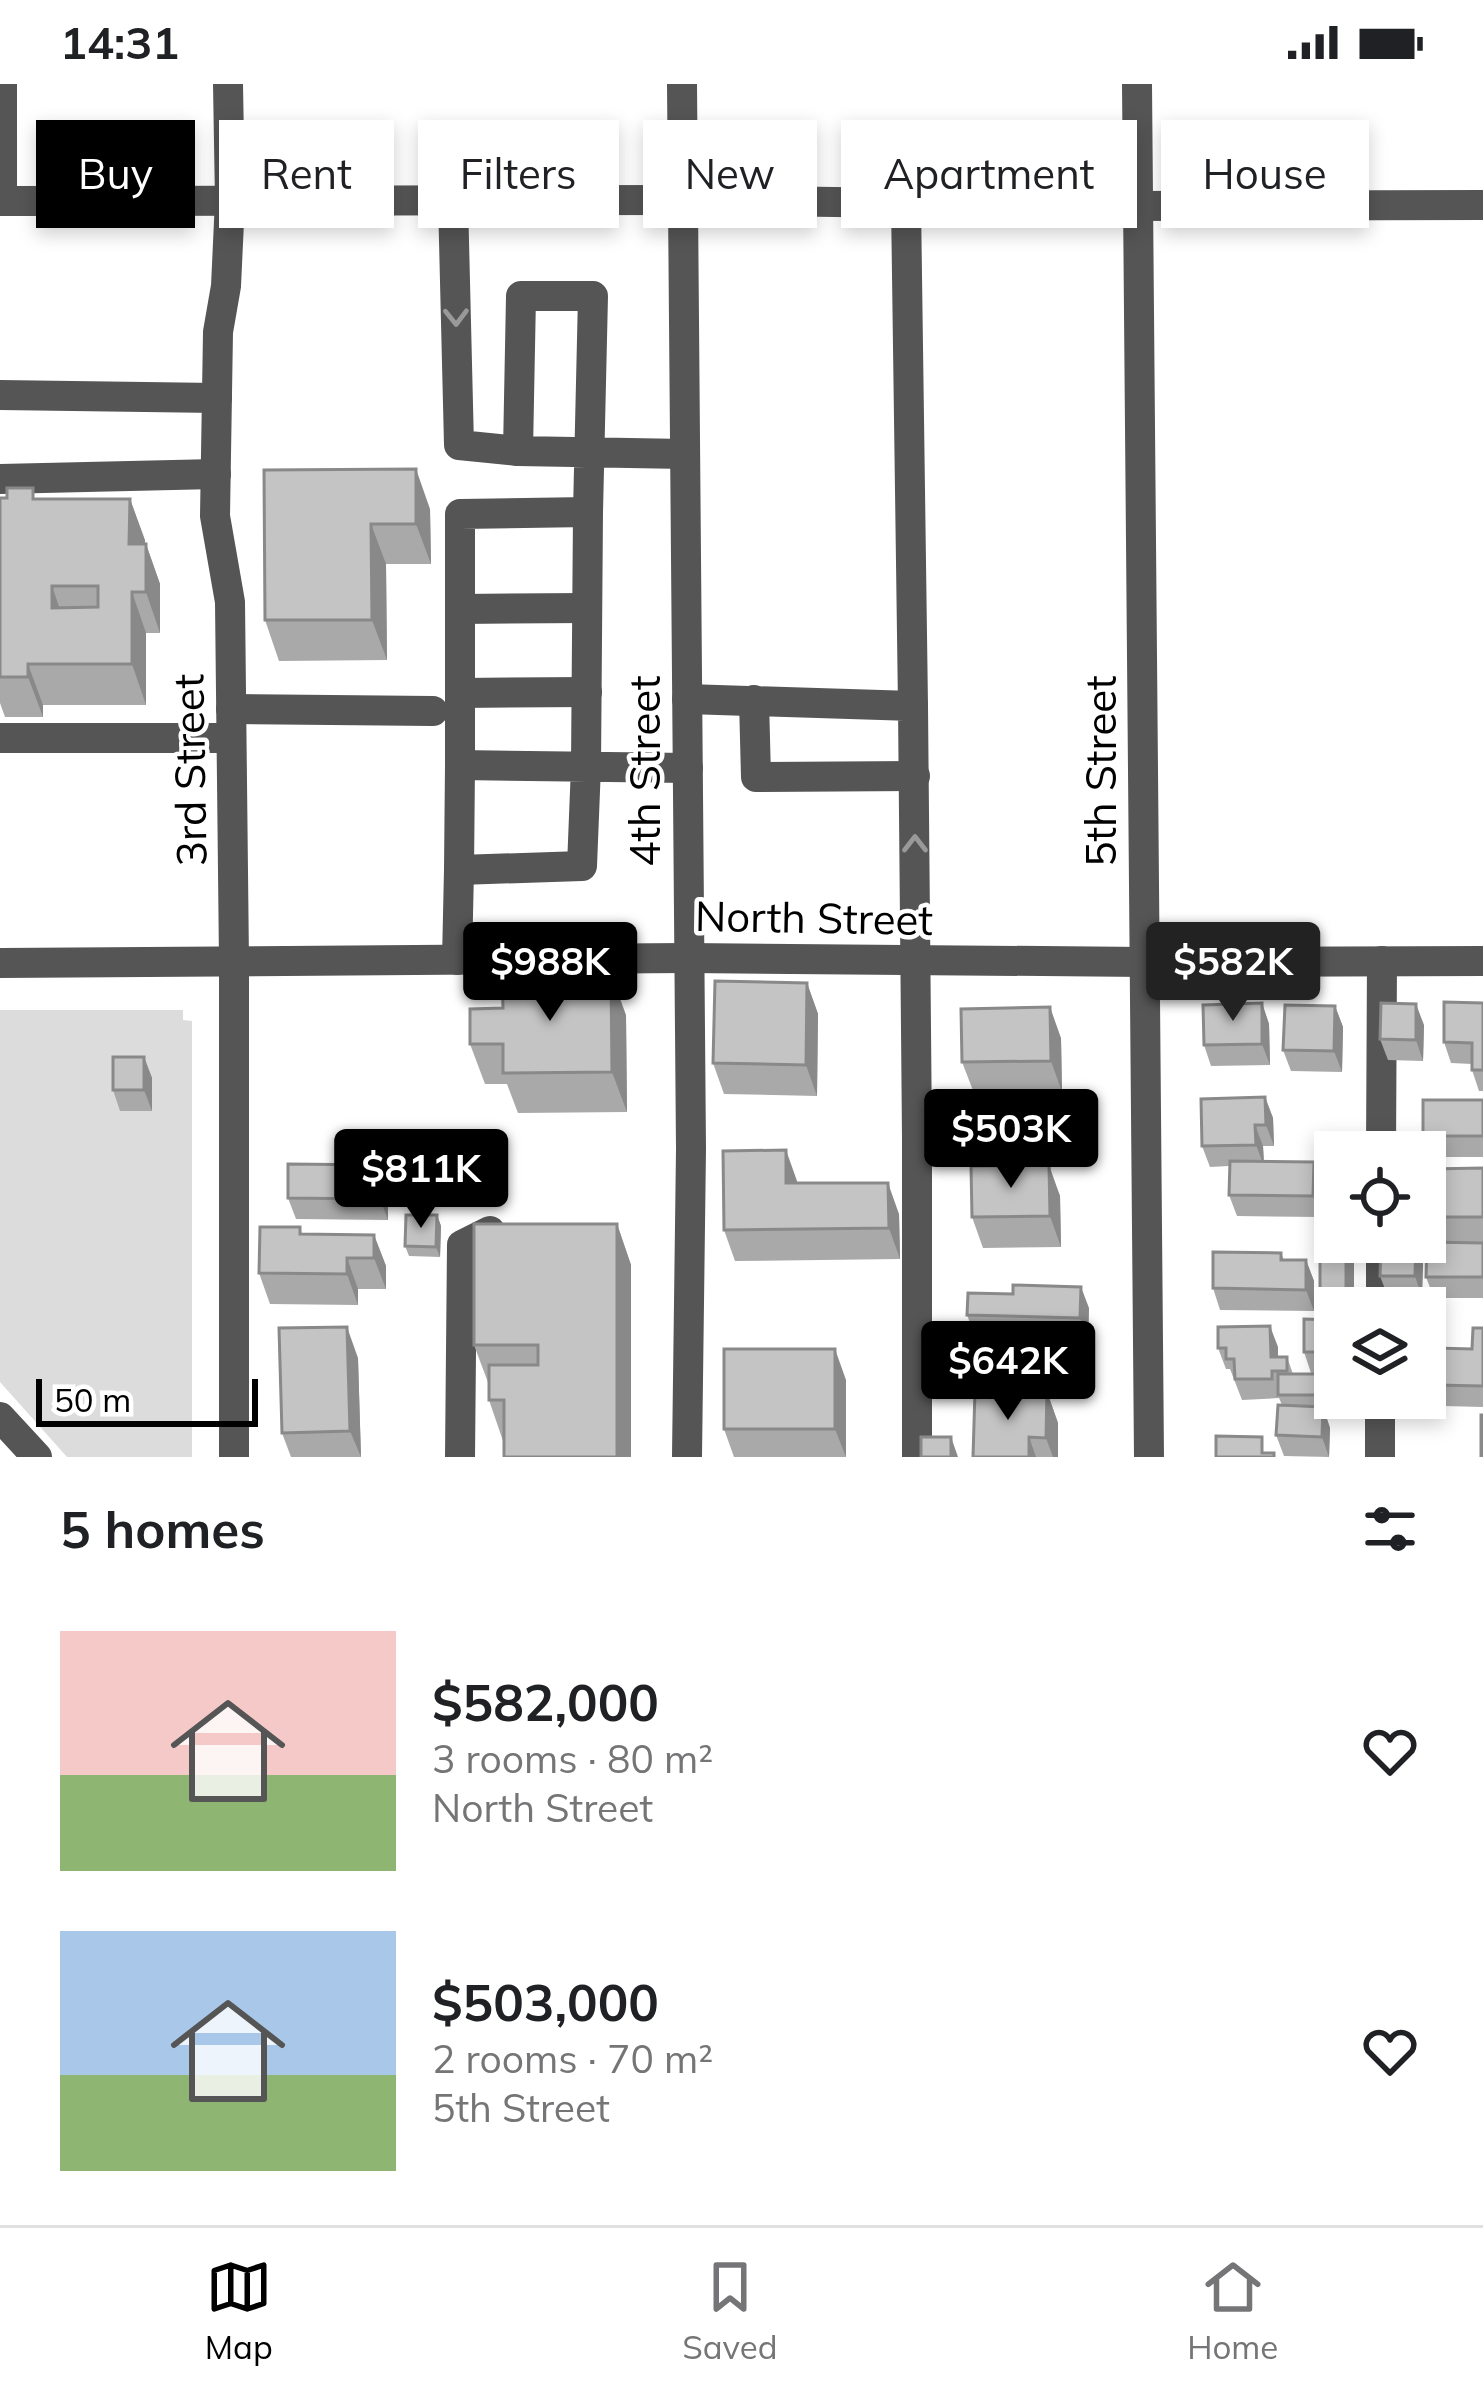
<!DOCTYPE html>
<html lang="en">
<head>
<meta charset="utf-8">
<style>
	body { margin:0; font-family:Mulish,sans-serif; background:#f2f2f2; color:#202124; height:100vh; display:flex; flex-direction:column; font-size:45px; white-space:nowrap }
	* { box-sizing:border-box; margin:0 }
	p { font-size:39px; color:#757577 }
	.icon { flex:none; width:66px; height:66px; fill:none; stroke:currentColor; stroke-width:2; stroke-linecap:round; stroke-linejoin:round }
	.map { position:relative; height:1373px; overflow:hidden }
	.sheet { display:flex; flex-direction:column; background:#fff; flex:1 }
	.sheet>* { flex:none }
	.hud { position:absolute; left:36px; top:36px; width:1413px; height:108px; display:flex; gap:24px }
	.buttons { position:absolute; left:1314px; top:1047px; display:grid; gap:24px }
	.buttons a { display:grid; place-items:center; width:132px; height:132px; border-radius:0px; background:#fff; box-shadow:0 6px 18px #0003; font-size:60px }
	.scale { position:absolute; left:36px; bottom:30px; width:222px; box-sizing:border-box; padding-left:12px; border:6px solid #000; border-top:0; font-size:33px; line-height:42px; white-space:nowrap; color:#000; -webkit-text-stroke:9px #fff; paint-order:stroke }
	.price { position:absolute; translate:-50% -102px; padding:0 27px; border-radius:12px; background:#000; color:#fff; font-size:39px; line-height:78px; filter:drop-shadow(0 3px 6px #0008) }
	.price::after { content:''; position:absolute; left:50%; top:72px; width:36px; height:27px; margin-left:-18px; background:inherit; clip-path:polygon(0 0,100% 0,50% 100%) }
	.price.on { background:#222; color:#fff }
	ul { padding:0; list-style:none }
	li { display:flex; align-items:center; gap:36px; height:300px; padding:0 60px }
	li span { display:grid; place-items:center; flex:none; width:336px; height:240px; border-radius:0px; color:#555 }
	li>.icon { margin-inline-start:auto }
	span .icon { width:144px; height:144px; fill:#fffc; stroke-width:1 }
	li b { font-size:51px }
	h2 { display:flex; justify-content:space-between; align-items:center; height:144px; padding:0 60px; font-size:51px }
	.pill { padding:0 42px; border-radius:0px; background:#fff; box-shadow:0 6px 18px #0003; font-size:42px; line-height:108px }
	.pill.on { background:#000; color:#fff }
	.status { display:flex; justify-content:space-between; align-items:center; height:84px; padding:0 60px; background:#fff; direction:ltr }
	.status svg { height:33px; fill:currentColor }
	.menu { display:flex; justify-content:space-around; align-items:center; height:168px; border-top:3px solid #e0e0e0; background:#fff; font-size:33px; color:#757577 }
	.menu a { display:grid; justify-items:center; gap:6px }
	.menu .on { color:#000 }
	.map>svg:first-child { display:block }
	.green { fill:#dcdcdc }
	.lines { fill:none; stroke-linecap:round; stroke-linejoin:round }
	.minor { stroke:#555; stroke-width:30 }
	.wall { fill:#a9a9a9 }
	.shaded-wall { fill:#898989 }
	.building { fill:#c4c4c4; stroke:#898989; stroke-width:3; fill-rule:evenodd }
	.oneway { stroke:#999 }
	.labels { text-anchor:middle; stroke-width:9; stroke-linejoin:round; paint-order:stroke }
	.street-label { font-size:42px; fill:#000; stroke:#fff }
</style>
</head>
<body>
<div class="status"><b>14:31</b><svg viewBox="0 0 49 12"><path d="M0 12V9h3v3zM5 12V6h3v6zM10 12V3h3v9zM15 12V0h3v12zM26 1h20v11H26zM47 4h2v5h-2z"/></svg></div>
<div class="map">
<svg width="1483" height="1373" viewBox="0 0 1483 1373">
	<rect width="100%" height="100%" fill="#fff"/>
	<path class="green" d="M0,926H183V936L192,937V1373H67L0,1298Z"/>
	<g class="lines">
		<g class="minor">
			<path d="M228,0L230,116L226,202L218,248L215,432L230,518L234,877V1373"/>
			<path d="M682,0L691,1065L687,1373"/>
			<path d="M1137,0L1149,1373"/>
			<path d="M453,116L459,361L518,367"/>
			<path d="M0,117L683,116L1139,122L1483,121"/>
			<path d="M2,117V0"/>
			<path d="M906,119L913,622"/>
			<path d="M0,311L217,314"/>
			<path d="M0,395L216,390"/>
			<path d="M588,428L593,212H521L518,367L685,370"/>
			<path d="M460,525L587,524"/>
			<path d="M460,609L587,608"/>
			<path d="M687,615L913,622L917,1053V1373"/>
			<path d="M754,616L756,693L915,692"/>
			<path d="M231,625L433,627"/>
			<path d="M0,654H231"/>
			<path d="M460,681L459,786L582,782L586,682L588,428L460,430V681L688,684"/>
			<path d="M457,876L459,786"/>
			<path d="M0,879L688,874L1145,878L1483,877"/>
			<path d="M1381,1068L1382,877"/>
			<path d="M1381,1224V1158"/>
			<path d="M0,1333L37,1373"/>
			<path d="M460,1373L462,1161L490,1147"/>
			<path d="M1380,1373V1314"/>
		</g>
	</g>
	<g class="wall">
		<path d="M264,386L430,425L431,480H386L387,576L279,577L265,536Z"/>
		<path d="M0,414L130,415L160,500V549H146V621H43V633H5L0,619Z"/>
		<path d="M807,899L818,930L817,1012L724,1010L713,979Z"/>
		<path d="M1262,919L1269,940L1270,981L1211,982L1204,961Z"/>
		<path d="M1483,919V1007H1479L1472,986V980L1451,979L1444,958Z"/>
		<path d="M1335,922L1343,943L1342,988L1291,987L1283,966Z"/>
		<path d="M626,931L627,1028L518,1029L507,1000H485L470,960Z"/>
		<path d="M1424,941L1423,977L1388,976L1380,955Z"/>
		<path d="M1061,954L1062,1008L974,1009L962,978Z"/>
		<path d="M144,973L152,994V1027H120L113,1006Z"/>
		<path d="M1265,1013L1273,1034L1274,1062H1263L1264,1078L1321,1099V1133L1237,1132L1229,1111V1082L1210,1083L1202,1062Z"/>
		<path d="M1483,1016V1073H1431L1423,1052Z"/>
		<path d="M1047,1038V1081L1060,1112L1061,1163L983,1164L972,1133L992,1082L987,1067Z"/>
		<path d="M380,1081L388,1102V1136L296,1135L288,1114Z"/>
		<path d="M1483,1084V1214H1434L1426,1193L1440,1158L1431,1133Z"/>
		<path d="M797,1099L899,1130L900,1175L735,1177L724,1146Z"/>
		<path d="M437,1131L441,1142L440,1173L409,1172L405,1162Z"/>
		<path d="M617,1140L631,1181V1373L503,1357L489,1316V1301L474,1261Z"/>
		<path d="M300,1143L302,1150L374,1151L386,1182V1205H358V1221L270,1220L259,1189Z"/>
		<path d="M1416,1159L1423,1180L1422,1213H1388L1380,1192Z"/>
		<path d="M1281,1169L1284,1176H1306L1314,1197V1227L1220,1226L1213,1204Z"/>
		<path d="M1354,1175V1224L1327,1226L1320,1205Z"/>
		<path d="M1089,1224L1088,1255L1043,1254L1046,1264L1045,1308H1047L1058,1339V1373H973L987,1307L980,1289L982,1252H975L967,1231Z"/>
		<path d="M1335,1236V1289H1311L1304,1268Z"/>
		<path d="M1483,1244V1323L1443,1322L1436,1301L1472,1265Z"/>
		<path d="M1278,1263V1273H1287L1293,1290H1333L1335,1314H1341V1332H1326L1330,1344L1329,1373L1284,1372L1276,1351L1282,1321L1279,1314L1242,1316L1230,1285H1226L1218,1264Z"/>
		<path d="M358,1274L361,1373H291L282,1349Z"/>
		<path d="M1425,1280H1427L1435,1301L1436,1333L1395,1335L1387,1314H1425Z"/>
		<path d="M846,1296V1373H734L724,1345Z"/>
	</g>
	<g class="shaded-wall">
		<path d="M416,385L430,425L431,480L416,440Z"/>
		<path d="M130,415L145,456L144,500L129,460Z"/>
		<path d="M371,440L386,480L387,576L372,536Z"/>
		<path d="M146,460L160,500V549L146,508Z"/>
		<path d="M52,502L66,543L52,524Z"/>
		<path d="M132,508L146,549V621L132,580Z"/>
		<path d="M28,580L43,621V633L28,593Z"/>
		<path d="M611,890L626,931L627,1028L612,988Z"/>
		<path d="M807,899L818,930L817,1012L806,981Z"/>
		<path d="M1262,919L1269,940L1270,981L1262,960Z"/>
		<path d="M1416,920L1424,941L1423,977L1416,956Z"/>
		<path d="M1335,922L1343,943L1342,988L1334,967Z"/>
		<path d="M1050,923L1061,954L1062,1008L1051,977Z"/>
		<path d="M144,973L152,994V1027L144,1006Z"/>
		<path d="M1265,1013L1273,1034L1274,1062L1266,1041Z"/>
		<path d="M1040,1017L1047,1038V1088L1039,1067Z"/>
		<path d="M1255,1041L1263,1062L1264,1082L1256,1061Z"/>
		<path d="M786,1066L797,1097L798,1130L786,1099Z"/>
		<path d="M1314,1078L1321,1099V1133L1313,1112Z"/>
		<path d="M380,1081L388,1102V1136L380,1115Z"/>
		<path d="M1049,1081L1060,1112L1061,1163L1050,1132Z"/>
		<path d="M888,1099L899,1130L900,1175L889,1144Z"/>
		<path d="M437,1131L441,1142L440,1173L436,1163Z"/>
		<path d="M617,1140L631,1181V1373H617Z"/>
		<path d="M374,1151L386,1182V1205L374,1174Z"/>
		<path d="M1346,1158L1354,1175V1224L1346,1205Z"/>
		<path d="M1416,1159L1423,1180L1422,1213L1415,1192Z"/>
		<path d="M347,1174L358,1205V1221L347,1190Z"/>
		<path d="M1306,1176L1314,1197V1227L1306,1206Z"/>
		<path d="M1081,1203L1089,1224L1088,1255L1080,1234Z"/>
		<path d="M1270,1242L1278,1263V1287L1271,1273Z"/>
		<path d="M347,1243L358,1274L361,1373L350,1347Z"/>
		<path d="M1039,1243L1046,1264L1045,1310L1037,1288Z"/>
		<path d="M835,1265L846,1296V1373L835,1345Z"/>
		<path d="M1427,1280L1435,1301L1436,1333L1428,1312Z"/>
		<path d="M1023,1288L1031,1310L1022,1308Z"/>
		<path d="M1333,1290L1335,1314H1341V1332L1333,1311Z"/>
		<path d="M1047,1308L1058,1339V1373H1053L1046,1354Z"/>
		<path d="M1323,1323L1330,1344L1329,1373L1322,1353Z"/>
		<path d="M951,1353L958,1373H951Z"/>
		<path d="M1029,1353L1036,1373H1029Z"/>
	</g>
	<g class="building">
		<path d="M416,385V440H371L372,536H265L264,386Z"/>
		<path d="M7,404H33V415H130L129,460H146V508H132V580H28V593H0V414H7ZM52,502H98V523L52,524Z"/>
		<path d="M611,890L612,988L503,989V960H470V925L503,924L502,891Z"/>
		<path d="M715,897L807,899L806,981L713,979Z"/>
		<path d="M1444,918L1483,919V986H1472V959L1444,958Z"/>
		<path d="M1262,919V960L1204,961L1203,921Z"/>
		<path d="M1381,919L1416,920V956L1380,955Z"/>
		<path d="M1285,921L1335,922L1334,967L1283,966Z"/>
		<path d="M1050,923L1051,977L962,978L961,925Z"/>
		<rect x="113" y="973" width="31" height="33"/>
		<path d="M1265,1013L1266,1041H1255L1256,1061L1202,1062L1201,1015Z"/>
		<rect x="1423" y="1016" width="60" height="36"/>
		<path d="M988,1017H1040L1039,1067H987Z"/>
		<path d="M786,1066V1099H888L889,1144L724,1146L723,1067Z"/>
		<path d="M1230,1077L1314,1078L1313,1112L1229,1111Z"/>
		<path d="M288,1080L380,1081V1115L288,1114Z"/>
		<path d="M1049,1081L1050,1132L972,1133L971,1082Z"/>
		<path d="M1483,1084V1133H1431L1430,1085Z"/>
		<path d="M406,1131H437L436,1163L405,1162Z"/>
		<path d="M474,1140H617V1373H504V1316H489V1281H538V1261H474Z"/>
		<path d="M260,1143H300V1150L374,1151V1174H347V1190L259,1189Z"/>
		<path d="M1320,1153L1335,1154V1158H1346V1205H1320Z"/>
		<path d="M1381,1158L1416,1159L1415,1192H1380Z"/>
		<path d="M1427,1158L1483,1159V1193H1426Z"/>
		<path d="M1213,1168L1281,1169V1176H1306V1206L1213,1204Z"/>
		<path d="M1013,1201L1081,1203L1080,1234L967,1231L968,1209L1013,1210Z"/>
		<path d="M1304,1235L1335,1236V1268H1304Z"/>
		<path d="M982,1241L1039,1243L1037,1288H1023L1022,1308L991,1307L992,1290L980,1289Z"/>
		<path d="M1270,1242L1271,1273H1287V1287H1272V1295H1235L1234,1275H1226V1264H1218V1243Z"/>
		<path d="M347,1243L350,1347L282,1349L279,1244Z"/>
		<path d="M1473,1244H1483V1302L1436,1301V1264L1472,1265Z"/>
		<rect x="724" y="1265" width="111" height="80"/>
		<path d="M1425,1280H1427L1428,1312H1425Z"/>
		<rect x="1278" y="1290" width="55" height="21"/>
		<path d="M975,1307L1047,1308L1046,1354L1029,1353V1373H973Z"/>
		<path d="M1278,1321L1323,1323L1322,1353L1276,1351Z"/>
		<rect x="1481" y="1331" width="2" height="42"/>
		<path d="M1216,1352L1262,1353V1369H1274V1373H1216Z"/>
		<rect x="921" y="1353" width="30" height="20"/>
	</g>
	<defs><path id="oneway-chevron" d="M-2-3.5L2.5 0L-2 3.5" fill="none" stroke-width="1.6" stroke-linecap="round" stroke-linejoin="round" transform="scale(3)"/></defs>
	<g class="oneway">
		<use href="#oneway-chevron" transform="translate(456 233) rotate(89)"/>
		<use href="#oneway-chevron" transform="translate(915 760) rotate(-90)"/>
	</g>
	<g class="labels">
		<g class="street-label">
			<text transform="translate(190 686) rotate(-91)" y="15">3rd Street</text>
			<text transform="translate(645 687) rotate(-90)" y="15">4th Street</text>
			<text transform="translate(1101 687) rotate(-90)" y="15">5th Street</text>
			<text transform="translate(814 834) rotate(1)" y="15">North Street</text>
		</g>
	</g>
</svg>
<div class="buttons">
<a><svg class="icon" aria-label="locate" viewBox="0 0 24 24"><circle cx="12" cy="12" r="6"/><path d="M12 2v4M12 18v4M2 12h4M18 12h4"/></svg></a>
<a><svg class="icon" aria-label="layers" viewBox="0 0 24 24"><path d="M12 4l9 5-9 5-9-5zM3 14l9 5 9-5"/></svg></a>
</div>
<div class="scale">50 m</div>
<b class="price" style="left:550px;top:940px">$988K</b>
<b class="price on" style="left:1233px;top:940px">$582K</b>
<b class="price" style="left:1011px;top:1107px">$503K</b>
<b class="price" style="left:421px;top:1147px">$811K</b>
<b class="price" style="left:1008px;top:1339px">$642K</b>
<div class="hud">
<a class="pill on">Buy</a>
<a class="pill">Rent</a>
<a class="pill">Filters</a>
<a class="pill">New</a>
<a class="pill">Apartment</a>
<a class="pill">House</a>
</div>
</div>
<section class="sheet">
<h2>5 homes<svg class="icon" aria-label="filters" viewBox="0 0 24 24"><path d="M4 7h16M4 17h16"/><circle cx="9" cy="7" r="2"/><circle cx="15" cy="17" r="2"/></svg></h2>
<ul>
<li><span style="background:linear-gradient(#f6c9c9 60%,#8fb573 0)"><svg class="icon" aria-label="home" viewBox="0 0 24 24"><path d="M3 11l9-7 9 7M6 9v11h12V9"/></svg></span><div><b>$582,000</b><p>3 rooms · 80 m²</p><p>North Street</p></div><svg class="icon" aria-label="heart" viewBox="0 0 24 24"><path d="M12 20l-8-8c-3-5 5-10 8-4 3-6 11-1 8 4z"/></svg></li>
<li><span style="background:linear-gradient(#a9c7e8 60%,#8fb573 0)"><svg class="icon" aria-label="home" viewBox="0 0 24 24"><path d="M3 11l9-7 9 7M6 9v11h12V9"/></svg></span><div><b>$503,000</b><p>2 rooms · 70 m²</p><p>5th Street</p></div><svg class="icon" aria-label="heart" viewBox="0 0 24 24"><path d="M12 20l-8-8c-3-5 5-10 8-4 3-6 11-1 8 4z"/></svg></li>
</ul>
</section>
<nav class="menu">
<a class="on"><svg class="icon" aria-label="map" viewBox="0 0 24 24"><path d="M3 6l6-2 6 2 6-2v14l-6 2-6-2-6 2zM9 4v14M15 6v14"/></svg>Map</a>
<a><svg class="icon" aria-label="saved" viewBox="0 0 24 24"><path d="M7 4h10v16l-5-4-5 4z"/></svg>Saved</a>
<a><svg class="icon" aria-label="home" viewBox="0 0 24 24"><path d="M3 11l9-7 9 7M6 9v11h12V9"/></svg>Home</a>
</nav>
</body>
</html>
